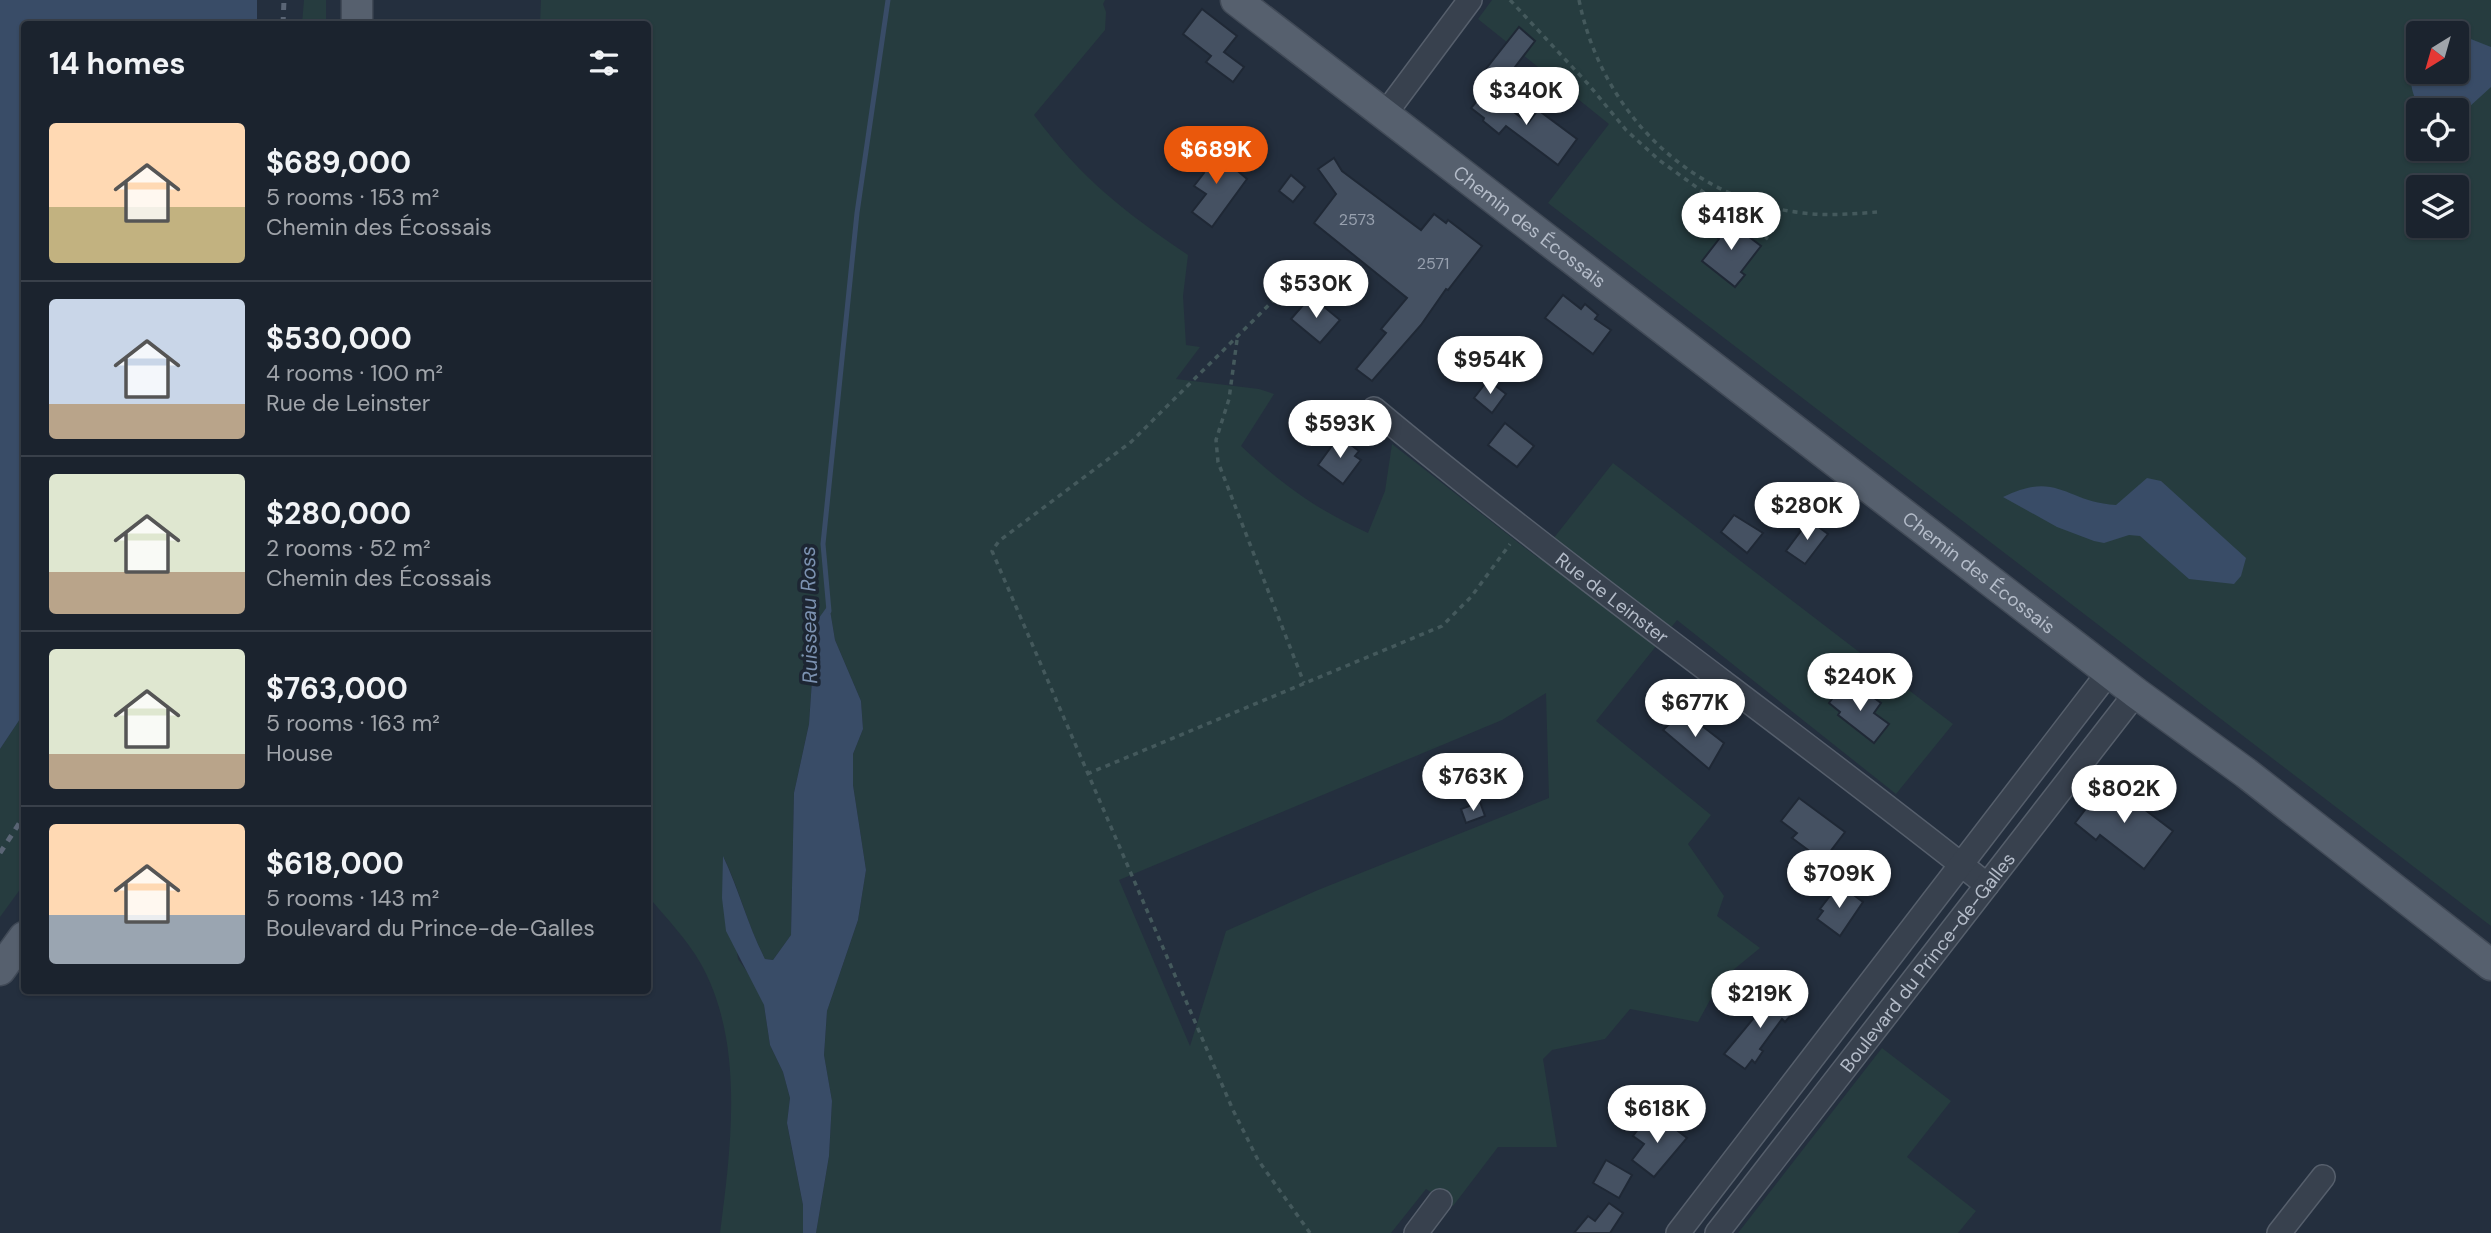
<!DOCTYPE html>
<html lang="en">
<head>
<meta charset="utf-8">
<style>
	body { margin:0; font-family:"DM Sans",sans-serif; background:#242b36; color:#f1f3f6; height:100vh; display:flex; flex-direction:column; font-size:26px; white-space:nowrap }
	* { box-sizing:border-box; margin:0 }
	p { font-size:23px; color:#a0a4aa }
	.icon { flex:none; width:38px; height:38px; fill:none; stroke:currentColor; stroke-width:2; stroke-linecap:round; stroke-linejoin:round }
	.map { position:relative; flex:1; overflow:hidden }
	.drawer { position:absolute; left:21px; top:21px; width:630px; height:973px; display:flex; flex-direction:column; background:#1b232e; border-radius:7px; box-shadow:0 2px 5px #0004,0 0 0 2px #39404a }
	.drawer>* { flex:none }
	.needle { width:46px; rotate:217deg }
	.fabs { position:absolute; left:2406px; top:21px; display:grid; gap:14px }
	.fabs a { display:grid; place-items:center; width:63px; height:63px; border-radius:7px; background:#1b232e; box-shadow:0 2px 5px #0004,0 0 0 2px #39404a; font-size:35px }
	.price { position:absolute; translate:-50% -60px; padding:0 16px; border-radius:24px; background:#fff; color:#222; font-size:23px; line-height:46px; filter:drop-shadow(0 2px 4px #0008) }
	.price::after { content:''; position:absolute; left:50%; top:42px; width:21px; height:16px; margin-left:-10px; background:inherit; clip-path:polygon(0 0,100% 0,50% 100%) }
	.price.selected { background:#ea580c; color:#fff }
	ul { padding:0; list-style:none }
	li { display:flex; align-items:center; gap:21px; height:175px; padding:0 28px }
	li+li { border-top:2px solid #39404a }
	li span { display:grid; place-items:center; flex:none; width:196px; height:140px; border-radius:7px; color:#555 }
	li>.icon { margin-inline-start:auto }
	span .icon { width:84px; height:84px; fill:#fffc; stroke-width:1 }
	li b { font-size:30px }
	h2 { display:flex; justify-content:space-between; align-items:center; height:84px; padding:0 28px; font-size:30px }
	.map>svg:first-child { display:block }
	.green { fill:#263c3f; fill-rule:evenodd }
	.water { fill:#394c67 }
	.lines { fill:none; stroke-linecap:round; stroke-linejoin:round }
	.stream { stroke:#394c67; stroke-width:5 }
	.building { fill:#455162; stroke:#1f2835; stroke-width:2 }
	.minor-casing { stroke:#565f6c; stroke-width:26 }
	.major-casing { stroke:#414a57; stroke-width:33 }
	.path { stroke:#44595c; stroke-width:3.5; stroke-dasharray:5 5; stroke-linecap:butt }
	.minor { stroke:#38414e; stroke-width:23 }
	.major { stroke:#56606e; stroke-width:30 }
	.rail { stroke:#5a6575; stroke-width:5; stroke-dasharray:7 7; stroke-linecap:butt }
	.labels { text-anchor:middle; stroke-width:7; stroke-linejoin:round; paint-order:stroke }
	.number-label { font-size:16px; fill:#98a1af }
	.street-label { font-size:19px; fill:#b4bcc9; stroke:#1d2633 }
	.water-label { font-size:21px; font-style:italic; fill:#7c92b1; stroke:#1d2633 }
</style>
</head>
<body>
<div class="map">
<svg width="2491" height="1233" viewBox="0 0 2491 1233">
	<rect width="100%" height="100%" fill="#242f3e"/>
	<g class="green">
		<path d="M304,0H326V24H302Z"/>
		<path d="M541,0H1105L1103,4L1106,12L1105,30L1034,115C1083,180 1122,210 1188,255L1183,296L1186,345L1200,347L1176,379L1259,389L1274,394L1241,446C1284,486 1314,508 1368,533L1385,491L1392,444L1538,558L1613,463L1953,724L1896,794L1677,620L1596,721L1711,815L1688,844L1724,896L1717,916L1760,948L1721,980L1698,1022L1630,1009L1605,1039L1552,1050L1543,1059L1557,1147H1498L1453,1206L1426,1189L1391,1233H816L829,1156L832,1101L824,1055L827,1011L858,920L866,870L853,785V754L863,729L861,701L835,640L829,605L816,622L809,724L794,793L791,935L773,960L765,959C748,927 740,891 724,858L738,959L755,983L764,1005L770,1045L783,1072L790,1098L787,1124L803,1205V1233H720C731,1148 745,1043 701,964C687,939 666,918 648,896V24H540ZM1546,693L1549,798L1318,890L1226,931L1190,1046L1119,880L1502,720Z"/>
		<path d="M1492,0H2491V926L1548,203L1609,124L1478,19ZM2418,33H2457V72H2418ZM2418,110H2457V149H2418ZM2418,187H2457V226H2418Z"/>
		<path d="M24,713V884L0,917V749Z"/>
		<path d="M1882,1048L1951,1101L1907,1157L1976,1211L1958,1233H1738Z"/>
	</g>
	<g class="water">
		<path d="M0,0H257V24H24V713L0,749Z"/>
		<path d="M2453,32L2491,47V87L2457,118V110H2423C2408,94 2408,70 2418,51V72H2457V33H2444Z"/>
		<path d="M2147,478L2161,481L2246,558L2241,576L2234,584L2189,579L2140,536L2129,535L2104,543L2094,541L2057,527L2003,497C2058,470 2065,502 2116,505Z"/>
		<path d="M829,604L835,640L861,701L863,729L853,754V785L866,870L858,920L827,1011L824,1055L832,1101L829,1156L816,1233H803V1205L787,1123L790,1098L783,1072L770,1045L764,1005L726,931L722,898L723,856C739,890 748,926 765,959L773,960L791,935L794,793L809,724L816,622Z"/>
	</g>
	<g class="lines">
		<path class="stream" d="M829,611L823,544L857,213L888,0"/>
	</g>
	<g class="building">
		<path d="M1202,9L1237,36L1224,52L1244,67L1233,82L1206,62L1211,56L1183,34Z"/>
		<path d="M1519,27L1535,41L1495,93L1478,79Z"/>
		<path d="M1486,90L1528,123L1538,110L1577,139L1558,165L1506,126L1499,134L1483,121L1484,118L1471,108Z"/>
		<path d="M1210,147L1247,179L1212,227L1192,212L1206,194L1194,186L1204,173L1196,166Z"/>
		<path d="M1334,158L1342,171L1421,230L1434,214L1446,223L1448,220L1482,246L1448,290L1446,289L1421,325L1372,381L1356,369L1386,333L1381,329L1407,298L1314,223L1336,194L1318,169Z"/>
		<path d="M1291,175L1305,187L1293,202L1279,191Z"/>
		<path d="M1723,217L1761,246L1741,272L1745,275L1735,287L1702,261L1719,239L1711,232Z"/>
		<path d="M1563,295L1581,309L1585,304L1598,315L1595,319L1611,330L1593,354L1545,318Z"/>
		<path d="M1311,296L1340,320L1320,343L1291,319Z"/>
		<path d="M1488,380L1506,394L1492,413L1474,398Z"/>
		<path d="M1505,423L1534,446L1517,467L1488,445Z"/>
		<path d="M1339,436L1359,451L1355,456L1361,460L1343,484L1318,465Z"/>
		<path d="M1734,515L1763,533L1747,553L1721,532Z"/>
		<path d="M1809,520L1828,534L1805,564L1786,551Z"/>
		<path d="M1841,687L1855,698L1862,689L1881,703L1874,713L1889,724L1874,743L1838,715L1840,712L1829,703Z"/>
		<path d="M1683,711L1724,743L1709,769L1663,730Z"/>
		<path d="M2107,781L2173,831L2144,869L2100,835L2096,840L2075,823Z"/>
		<path d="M1799,798L1845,832L1823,861L1792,838L1797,833L1781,821Z"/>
		<path d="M1480,802L1485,816L1466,823L1461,809Z"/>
		<path d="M1839,884L1863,902L1840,936L1817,919L1823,911L1820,909Z"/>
		<path d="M1777,990L1798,1007L1785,1022L1782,1019L1760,1049L1763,1051L1755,1063L1752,1060L1745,1069L1724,1054Z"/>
		<path d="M1648,1116L1661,1126L1665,1121L1687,1138L1654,1177L1632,1160L1644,1144L1633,1136Z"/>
		<path d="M1606,1160L1632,1175L1619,1198L1593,1183Z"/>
		<path d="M1609,1203L1623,1213L1610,1233H1574L1588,1216L1595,1221Z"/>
	</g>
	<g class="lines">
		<g class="minor-casing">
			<g id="minor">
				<path d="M1385,114L1470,0"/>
				<path id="s1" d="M1374,409C1573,575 1785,724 1987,885"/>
				<path d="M1416,1233L1440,1201"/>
				<path d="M1678,1233L2109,672"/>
				<path id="s2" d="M1717,1233L2136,693"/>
				<path d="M2279,1233L2323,1177"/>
			</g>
		</g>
		<g class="major-casing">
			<g id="major">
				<path d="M357,0V24"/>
				<path id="s3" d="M1236,0L2136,693L2246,773L2491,965"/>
				<path d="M0,970L24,937"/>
			</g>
		</g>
		<g class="path">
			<path d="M1510,0L1589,85L1626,130L1659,160L1768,239"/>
			<path d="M1579,0C1601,110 1688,200 1803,213C1828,216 1852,214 1877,212"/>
			<path d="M1237,340L1229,399L1216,440L1218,462L1304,683"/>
			<path d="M1087,774L1442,626L1471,597L1510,544"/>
			<path d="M1310,1233L1258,1160L1233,1110L992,551L999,541L1131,442L1295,279C1317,270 1333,283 1350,297"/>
		</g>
		<use href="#minor" class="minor"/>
		<use href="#major" class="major"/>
		<g class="rail">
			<path d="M283,24L284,0"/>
			<path d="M0,853L24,816"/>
		</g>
	</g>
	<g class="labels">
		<g class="number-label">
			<text x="1357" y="225">2573</text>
			<text x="1433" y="269">2571</text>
		</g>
		<g class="street-label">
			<text dy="7" stroke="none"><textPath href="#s3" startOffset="371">Chemin des Écossais</textPath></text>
			<text dy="7" stroke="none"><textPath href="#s3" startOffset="938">Chemin des Écossais</textPath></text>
			<text dy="7" stroke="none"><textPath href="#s1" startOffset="304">Rue de Leinster</textPath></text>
			<text dy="7" stroke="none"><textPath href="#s2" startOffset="343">Boulevard du Prince-de-Galles</textPath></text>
		</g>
		<g class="water-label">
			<text transform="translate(809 615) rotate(-91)" y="7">Ruisseau Ross</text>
		</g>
	</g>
</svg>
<div class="fabs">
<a><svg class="needle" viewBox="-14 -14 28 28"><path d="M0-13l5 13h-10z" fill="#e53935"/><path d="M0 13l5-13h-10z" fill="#a0a4aa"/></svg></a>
<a><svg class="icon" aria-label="locate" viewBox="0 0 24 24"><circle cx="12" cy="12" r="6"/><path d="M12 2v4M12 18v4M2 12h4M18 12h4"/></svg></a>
<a><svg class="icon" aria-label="layers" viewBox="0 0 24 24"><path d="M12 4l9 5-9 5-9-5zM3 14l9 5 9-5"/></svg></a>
</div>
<b class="price" style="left:1526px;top:127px">$340K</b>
<b class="price selected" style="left:1216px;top:186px">$689K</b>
<b class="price" style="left:1731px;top:252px">$418K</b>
<b class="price" style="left:1316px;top:320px">$530K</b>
<b class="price" style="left:1490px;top:396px">$954K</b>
<b class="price" style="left:1340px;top:460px">$593K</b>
<b class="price" style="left:1807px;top:542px">$280K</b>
<b class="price" style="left:1860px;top:713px">$240K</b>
<b class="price" style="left:1695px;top:739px">$677K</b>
<b class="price" style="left:1473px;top:813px">$763K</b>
<b class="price" style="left:2124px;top:825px">$802K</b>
<b class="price" style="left:1839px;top:910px">$709K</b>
<b class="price" style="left:1760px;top:1030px">$219K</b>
<b class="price" style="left:1657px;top:1145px">$618K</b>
<section class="drawer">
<h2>14 homes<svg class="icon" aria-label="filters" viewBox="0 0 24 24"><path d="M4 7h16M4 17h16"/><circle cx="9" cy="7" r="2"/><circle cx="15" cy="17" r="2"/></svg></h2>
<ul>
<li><span style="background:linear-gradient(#ffd9b3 60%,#c2b280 0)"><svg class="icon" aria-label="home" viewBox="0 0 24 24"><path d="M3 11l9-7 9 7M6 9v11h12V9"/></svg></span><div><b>$689,000</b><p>5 rooms · 153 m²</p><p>Chemin des Écossais</p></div></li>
<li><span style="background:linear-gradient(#c9d6e8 75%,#b9a48a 0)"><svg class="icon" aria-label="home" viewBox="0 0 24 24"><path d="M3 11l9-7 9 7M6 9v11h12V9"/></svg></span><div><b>$530,000</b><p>4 rooms · 100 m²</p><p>Rue de Leinster</p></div></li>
<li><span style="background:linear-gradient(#dfe7d0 70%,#b9a48a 0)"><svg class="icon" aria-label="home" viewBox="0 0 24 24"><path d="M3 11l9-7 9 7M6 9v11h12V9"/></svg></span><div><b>$280,000</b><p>2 rooms · 52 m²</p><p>Chemin des Écossais</p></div></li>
<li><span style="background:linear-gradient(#dfe7d0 75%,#b9a48a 0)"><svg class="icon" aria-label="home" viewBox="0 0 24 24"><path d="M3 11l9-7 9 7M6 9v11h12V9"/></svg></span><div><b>$763,000</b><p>5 rooms · 163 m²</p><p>House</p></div></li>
<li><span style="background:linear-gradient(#ffd9b3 65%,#9aa5b1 0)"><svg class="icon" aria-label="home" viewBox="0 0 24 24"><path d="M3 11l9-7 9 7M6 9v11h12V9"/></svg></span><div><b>$618,000</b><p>5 rooms · 143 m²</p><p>Boulevard du Prince-de-Galles</p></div></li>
</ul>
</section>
</div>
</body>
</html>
